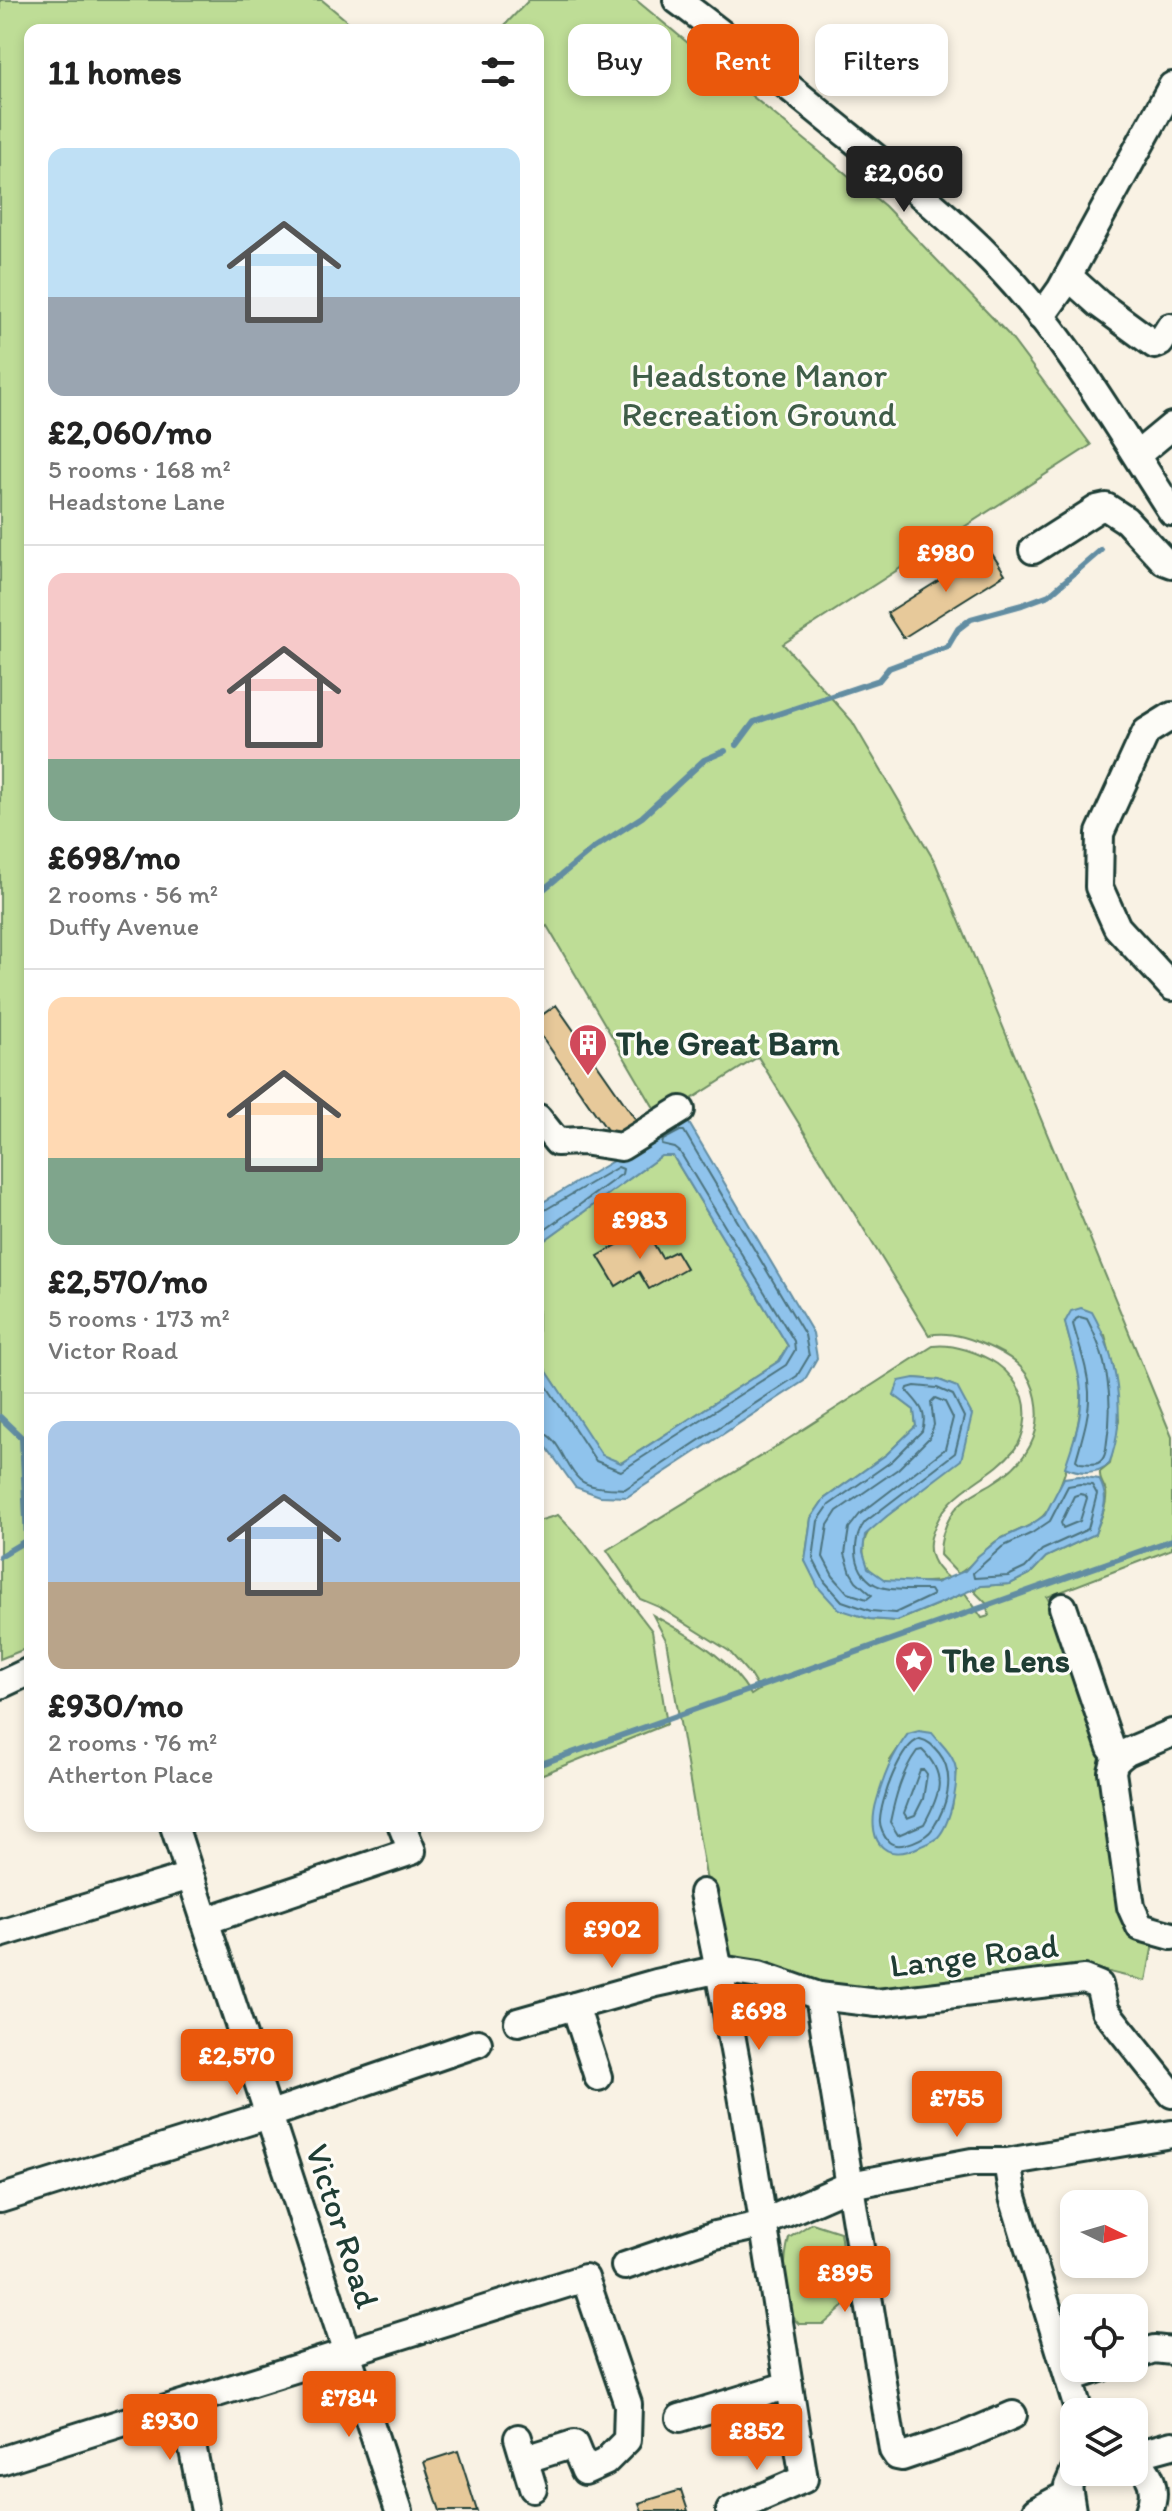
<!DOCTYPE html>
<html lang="en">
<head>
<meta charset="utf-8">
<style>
	body { margin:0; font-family:Itim,sans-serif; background:#f2f2f2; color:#222; height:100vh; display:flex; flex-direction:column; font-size:30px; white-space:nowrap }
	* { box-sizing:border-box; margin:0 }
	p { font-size:26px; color:#767676 }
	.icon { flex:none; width:44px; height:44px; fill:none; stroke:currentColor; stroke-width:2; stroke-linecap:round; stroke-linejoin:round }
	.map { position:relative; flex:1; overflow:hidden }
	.sheet { position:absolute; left:24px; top:24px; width:520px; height:1808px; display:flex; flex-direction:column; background:#fff; border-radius:16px; box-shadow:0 4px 12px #0003 }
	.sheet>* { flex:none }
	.banner { position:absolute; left:568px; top:24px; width:484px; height:72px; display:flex; gap:16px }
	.needle { width:52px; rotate:95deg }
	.buttons { position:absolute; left:1060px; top:2190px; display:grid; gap:16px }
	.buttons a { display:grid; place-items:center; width:88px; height:88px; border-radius:16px; background:#fff; box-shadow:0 4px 12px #0003; font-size:40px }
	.price { position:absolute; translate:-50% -68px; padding:0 18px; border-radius:8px; background:#ea580c; color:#fff; font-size:26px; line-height:52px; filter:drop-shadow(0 2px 4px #0008) }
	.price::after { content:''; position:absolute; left:50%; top:48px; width:24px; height:18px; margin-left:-12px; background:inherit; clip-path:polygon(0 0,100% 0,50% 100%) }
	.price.selected { background:#222; color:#fff }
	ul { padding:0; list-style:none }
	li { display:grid; align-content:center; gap:16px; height:424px; padding:0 24px }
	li+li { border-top:2px solid #e0e0e0 }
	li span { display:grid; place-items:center; height:248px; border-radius:16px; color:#555 }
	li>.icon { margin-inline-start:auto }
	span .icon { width:144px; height:144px; fill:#fffc; stroke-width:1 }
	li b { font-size:34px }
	h2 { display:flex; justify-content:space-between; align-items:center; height:96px; padding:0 24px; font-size:34px }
	.chip { padding:0 28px; border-radius:16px; background:#fff; box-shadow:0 4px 12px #0003; font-size:28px; line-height:72px }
	.chip.selected { background:#ea580c; color:#fff }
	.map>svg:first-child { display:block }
	.green { fill:#bedd96; stroke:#6e8d65; stroke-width:2; fill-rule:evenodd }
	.water { fill:#8fc3ec; stroke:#628da2; stroke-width:2 }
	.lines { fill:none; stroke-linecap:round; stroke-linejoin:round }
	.shore { stroke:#4c737e; stroke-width:2 }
	.stream { stroke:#628da2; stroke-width:6 }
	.building { fill:#e7c99a; stroke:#1f3d34; stroke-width:2 }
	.minor-casing { stroke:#1f3d34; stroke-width:32 }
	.minor { stroke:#fdfcf7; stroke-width:26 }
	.labels { text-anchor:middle; stroke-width:6; stroke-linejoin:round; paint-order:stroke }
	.park-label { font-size:34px; fill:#3f5d48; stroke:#fdfcf7 }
	.poi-label { font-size:34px; font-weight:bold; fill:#1f3d34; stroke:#fdfcf7; text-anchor:start }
	.street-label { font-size:34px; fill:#1f3d34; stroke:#fdfcf7 }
</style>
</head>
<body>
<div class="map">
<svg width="1172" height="2511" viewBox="0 0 1172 2511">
	<rect width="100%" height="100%" fill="#f9f2e4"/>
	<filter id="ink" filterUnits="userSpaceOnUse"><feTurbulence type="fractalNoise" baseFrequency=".0125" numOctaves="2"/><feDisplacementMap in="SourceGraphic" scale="16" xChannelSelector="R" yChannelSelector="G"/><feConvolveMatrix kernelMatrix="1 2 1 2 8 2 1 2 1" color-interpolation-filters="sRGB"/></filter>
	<g filter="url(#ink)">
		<g class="green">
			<path d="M0,0H322L358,30H30V1647L0,1659Z"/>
			<path d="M529,0H636L885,206L1008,334L1091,445L783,644L852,721L935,862L1172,1437V1549L1047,1597L1061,1624L1089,1724L1100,1742L1153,1944L1146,1981L1081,1965L883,1997L733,1963L706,1876L666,1640L653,1615C691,1637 728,1656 751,1695L759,1690L750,1675L729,1651L659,1607L640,1599L607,1550L782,1443L933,1346C953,1343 980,1353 997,1364C1010,1373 1017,1383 1023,1397C1028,1413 1025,1437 1014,1450C987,1483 945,1488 931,1537C926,1555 935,1568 949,1579C936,1583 898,1584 885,1580C863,1573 857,1546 871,1528L935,1479L957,1387L939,1380L914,1378L894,1395L914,1410L916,1426L887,1454L824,1499L811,1518L805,1561L838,1608L869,1619L897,1621L965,1593L982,1618L989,1616L986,1603L973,1590L981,1586L1010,1584L1030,1574L1046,1557L1095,1534C1099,1523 1108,1504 1106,1492C1104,1483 1099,1482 1100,1472L1110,1464L1119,1420L1114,1369L1105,1335L1065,1322C1070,1345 1081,1369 1081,1394C1082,1420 1062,1497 1043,1516C1030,1529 1010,1532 995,1542C982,1552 972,1567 958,1574L940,1555C940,1540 944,1526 952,1514C960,1500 977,1492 991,1484C1023,1465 1044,1438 1036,1398C1031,1373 1017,1360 994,1349C975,1340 951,1330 929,1335L758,1057L679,1107L657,1113L547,926L538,932V30H500ZM908,1734L957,1770L952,1808L889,1762Z"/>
			<path d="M661,1156H673L788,1346L779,1361L621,1463L602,1456L538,1358V1245Z"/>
			<path d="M558,1515L582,1540L652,1631L667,1724L538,1776V1521Z"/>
			<path d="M812,2223L840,2232L850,2301L824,2324H799C781,2308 783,2261 789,2238Z"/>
		</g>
		<g class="water">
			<path d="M686,1118L813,1333L817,1358L804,1381L627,1497L600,1496L575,1487L538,1435V1358L602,1455L621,1463L779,1361L788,1346L673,1156H661L538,1245V1205Z"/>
			<path d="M1081,1308L1092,1312C1117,1356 1128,1416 1109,1464C1097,1474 1080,1474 1065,1467C1073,1443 1083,1417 1081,1391C1079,1367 1070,1345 1065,1322L1071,1311Z"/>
			<path d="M914,1378L939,1380L957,1387L972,1415L961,1460L887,1516L865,1535L863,1552L868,1568L885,1580L936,1583L965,1571L978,1556L998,1540L1029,1526L1045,1515L1064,1478L1079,1476L1099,1479C1111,1501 1102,1512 1095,1534L1046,1557L1030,1574L1010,1584L981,1586L897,1621L870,1619L838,1609L818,1587L805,1561L811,1518L824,1499L887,1454L916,1426L914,1410L894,1395L899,1381Z"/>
			<path d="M919,1731L932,1733C939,1742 950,1751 954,1762C961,1779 950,1824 938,1837C934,1841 926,1844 921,1846C881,1866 866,1837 877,1800C884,1776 892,1755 908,1734Z"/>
		</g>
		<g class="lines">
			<g class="shore">
				<path d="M538,1211L545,1210L618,1167L623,1169L622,1174L538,1235"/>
				<path d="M1080,1317L1087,1319C1107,1355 1114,1400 1107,1441C1106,1448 1106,1459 1098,1463C1093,1465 1085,1463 1080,1463L1076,1460C1082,1438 1090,1415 1089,1392C1088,1368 1079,1347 1073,1324L1076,1319Z"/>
				<path d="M538,1373L596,1461L621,1471L786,1365L795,1350L794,1341L680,1152L675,1148L662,1145L663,1140L680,1131H684L805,1335L809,1356L797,1376L625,1489C611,1488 591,1489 580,1480C565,1468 559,1434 538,1431"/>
				<path d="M915,1386L937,1388L953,1395L964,1417L955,1453L865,1522C848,1544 855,1582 885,1588C899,1591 916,1590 930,1590L933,1595L895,1613L871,1611L842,1601L825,1582L813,1559L818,1521L829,1505L892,1461L922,1431C928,1411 919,1405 907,1391L908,1388Z"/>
				<path d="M935,1398L945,1402L953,1418L945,1449L860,1514L849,1528L845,1554L851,1573L856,1581L872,1595L867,1599L848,1593L833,1576L823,1557L828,1525L837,1511L898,1469L929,1438L934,1425L931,1402Z"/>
				<path d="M1080,1484L1092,1485L1097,1494L1088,1529L1042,1550L1025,1568L1008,1576L974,1578L973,1573L1002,1547L1032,1533L1050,1521L1068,1486Z"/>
				<path d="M1080,1494L1085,1495L1087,1498L1080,1521L1063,1528L1061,1523L1074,1496Z"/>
				<path d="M920,1739C929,1741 933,1746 939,1753C956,1774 947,1807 933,1828C927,1838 900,1851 889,1842C884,1837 879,1827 880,1820C881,1800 900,1745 920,1739Z"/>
				<path d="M922,1750C948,1775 940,1795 924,1824L898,1835L890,1822C895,1798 902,1771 917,1751Z"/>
				<path d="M920,1770H924L927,1774L923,1799L915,1815L907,1818L904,1813Z"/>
			</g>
			<g class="stream">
				<path d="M737,745L754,722L879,680L889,668L948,646L958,629L971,619L1022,605L1049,595L1101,550"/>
				<path d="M538,889H544L594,848L642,817L704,760L725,751"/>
				<path d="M0,1417L22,1438H30"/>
				<path d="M0,1556L27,1540L22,1438"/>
				<path d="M538,1765L1172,1540"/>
			</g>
		</g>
		<g class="building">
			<path d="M989,549L1005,574L903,638L887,613Z"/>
			<path d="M556,1005L638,1123L614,1140L538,1031V1018Z"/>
			<path d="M645,1229L662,1258L676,1251L686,1268L649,1289L639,1272L616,1286L598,1256Z"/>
			<path d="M458,2451L477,2511H440L424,2462Z"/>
			<path d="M681,2490L688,2511H642L639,2503Z"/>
		</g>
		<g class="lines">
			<g class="minor-casing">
				<g id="minor">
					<path d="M677,0C736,43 792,90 849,136C898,176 948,215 992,260C1065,334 1116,426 1172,512"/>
					<path d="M1068,276L1099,304L1155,345L1160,343L1170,327"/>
					<path d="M1041,317L1061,289L1172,86"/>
					<path d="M1137,455L1172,426"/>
					<path d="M1033,550L1097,509L1106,507L1126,520L1164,561L1172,564"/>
					<path d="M1172,716L1146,732L1100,833L1099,887L1117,927L1172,987"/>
					<path d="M538,1118L557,1142L582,1141L621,1147L681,1110"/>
					<path d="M1063,1607L1111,1748L1119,1758L1114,1764L1112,1772L1131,1907L1140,1927L1172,1936"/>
					<path d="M0,1685L30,1671"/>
					<path d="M1119,1758L1127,1752L1172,1733"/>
					<path d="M174,1826L399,2511"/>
					<path d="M703,1893C745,2087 772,2284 804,2479L730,2511"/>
					<path d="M205,1921L412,1851L402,1826"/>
					<path d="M0,1934L190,1876"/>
					<path d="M819,1996L893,2450L897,2456L902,2457L964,2436L1013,2415"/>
					<path d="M575,2006L598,2077"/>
					<path d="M518,2022L656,1983L720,1969L759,1975L819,1996L877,2003L1084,1979L1099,1985L1105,2010L1172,2094"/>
					<path d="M1007,2162L1013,2197L1079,2412"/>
					<path d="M0,2199L256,2119L478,2043"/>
					<path d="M625,2266L715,2235L756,2226L850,2185L972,2162H1007L1172,2134"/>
					<path d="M1134,2356L1154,2349L1172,2351"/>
					<path d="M1070,2378L1100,2368"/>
					<path d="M184,2404L205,2511"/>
					<path d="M680,2418L789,2385"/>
					<path d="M518,2438L533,2488"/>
					<path d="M1134,2453L1150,2451L1172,2445"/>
					<path d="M1134,2459C1151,2472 1158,2490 1149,2511"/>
					<path d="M0,2461L585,2278L628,2404L627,2440L605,2462L585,2471L574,2444L526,2459"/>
					<path d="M1036,2511L1068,2494"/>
					<path d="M1072,2511L1068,2486L1074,2472"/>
				</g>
			</g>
			<use href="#minor" class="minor"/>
		</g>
	</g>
	<defs>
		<g id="building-pin" transform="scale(2)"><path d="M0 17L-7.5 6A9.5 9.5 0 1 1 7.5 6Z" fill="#d1495b" stroke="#fdfcf7"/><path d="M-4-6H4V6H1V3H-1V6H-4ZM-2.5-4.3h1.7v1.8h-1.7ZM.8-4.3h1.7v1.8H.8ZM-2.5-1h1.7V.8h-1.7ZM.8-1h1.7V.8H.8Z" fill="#fff"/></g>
		<g id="sight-pin" transform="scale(2)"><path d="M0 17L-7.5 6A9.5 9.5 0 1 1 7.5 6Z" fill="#d1495b" stroke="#fdfcf7"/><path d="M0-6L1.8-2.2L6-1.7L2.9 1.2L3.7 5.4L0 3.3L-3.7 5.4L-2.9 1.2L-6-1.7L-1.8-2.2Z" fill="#fff"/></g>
	</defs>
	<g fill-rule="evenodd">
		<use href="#building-pin" x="588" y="1043"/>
		<use href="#sight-pin" x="914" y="1660"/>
	</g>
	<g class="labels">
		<g class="park-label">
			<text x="759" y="387">Headstone Manor<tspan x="759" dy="39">Recreation Ground</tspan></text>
		</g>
		<g class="poi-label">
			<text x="616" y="1055">The Great Barn</text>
			<text x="942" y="1672">The Lens</text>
		</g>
		<g class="street-label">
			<text transform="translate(974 1955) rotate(-7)" y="12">Lange Road</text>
			<text transform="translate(343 2226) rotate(72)" y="12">Victor Road</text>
		</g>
	</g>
</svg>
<div class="buttons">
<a><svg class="needle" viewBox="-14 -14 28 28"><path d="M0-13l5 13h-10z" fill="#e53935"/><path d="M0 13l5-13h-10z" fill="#767676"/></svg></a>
<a><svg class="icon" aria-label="locate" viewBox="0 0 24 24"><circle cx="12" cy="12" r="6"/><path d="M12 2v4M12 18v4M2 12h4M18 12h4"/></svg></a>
<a><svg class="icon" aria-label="layers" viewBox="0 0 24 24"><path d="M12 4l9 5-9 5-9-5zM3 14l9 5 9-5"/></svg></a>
</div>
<b class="price selected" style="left:904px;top:214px">£2,060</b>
<b class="price" style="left:946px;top:594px">£980</b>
<b class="price" style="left:640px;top:1261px">£983</b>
<b class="price" style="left:612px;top:1970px">£902</b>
<b class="price" style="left:759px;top:2052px">£698</b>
<b class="price" style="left:237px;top:2097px">£2,570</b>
<b class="price" style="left:957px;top:2139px">£755</b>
<b class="price" style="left:845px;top:2314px">£895</b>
<b class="price" style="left:349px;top:2439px">£784</b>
<b class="price" style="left:170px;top:2462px">£930</b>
<b class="price" style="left:757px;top:2472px">£852</b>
<div class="banner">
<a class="chip">Buy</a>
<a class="chip selected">Rent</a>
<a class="chip">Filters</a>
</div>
<section class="sheet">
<h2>11 homes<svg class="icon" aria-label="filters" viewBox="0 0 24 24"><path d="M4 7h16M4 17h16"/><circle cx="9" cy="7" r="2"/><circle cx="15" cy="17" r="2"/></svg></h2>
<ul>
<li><span style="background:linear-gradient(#bfe0f5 60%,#9aa5b1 0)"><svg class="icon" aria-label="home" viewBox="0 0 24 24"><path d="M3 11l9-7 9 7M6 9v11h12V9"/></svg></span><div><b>£2,060/mo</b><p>5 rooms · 168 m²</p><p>Headstone Lane</p></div></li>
<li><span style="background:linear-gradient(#f6c9c9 75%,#7fa58c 0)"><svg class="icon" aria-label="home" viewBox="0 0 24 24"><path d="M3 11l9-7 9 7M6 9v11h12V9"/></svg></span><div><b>£698/mo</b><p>2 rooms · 56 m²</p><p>Duffy Avenue</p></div></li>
<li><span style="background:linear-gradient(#ffd9b3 65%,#7fa58c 0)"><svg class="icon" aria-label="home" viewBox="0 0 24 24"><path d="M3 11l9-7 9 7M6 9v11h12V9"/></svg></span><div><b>£2,570/mo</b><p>5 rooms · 173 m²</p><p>Victor Road</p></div></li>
<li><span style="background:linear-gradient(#a9c7e8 65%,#b9a48a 0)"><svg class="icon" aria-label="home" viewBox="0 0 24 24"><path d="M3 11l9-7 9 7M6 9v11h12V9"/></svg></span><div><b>£930/mo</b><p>2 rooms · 76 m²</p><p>Atherton Place</p></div></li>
</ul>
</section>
</div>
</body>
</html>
